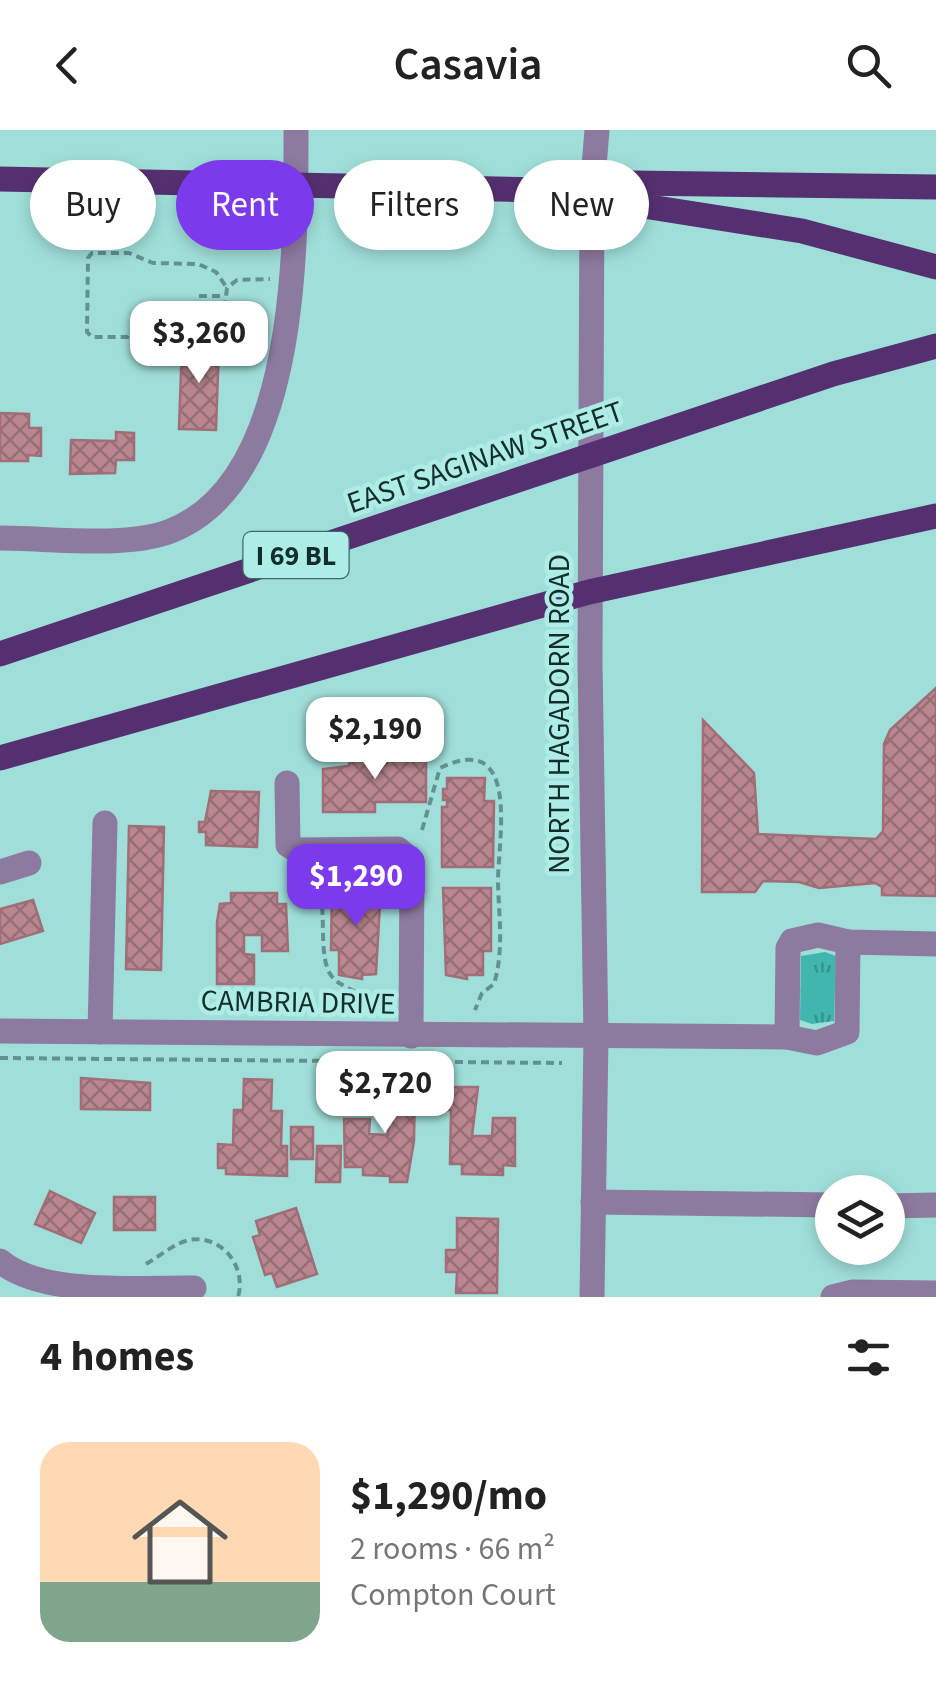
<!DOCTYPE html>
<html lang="en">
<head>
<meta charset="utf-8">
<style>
	body { margin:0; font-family:"Source Sans 3",sans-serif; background:#f6f6f6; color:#222; height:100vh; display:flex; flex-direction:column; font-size:38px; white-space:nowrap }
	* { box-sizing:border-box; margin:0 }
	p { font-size:32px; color:#767676 }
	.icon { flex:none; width:55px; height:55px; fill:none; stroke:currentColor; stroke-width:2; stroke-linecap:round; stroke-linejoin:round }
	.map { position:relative; height:1167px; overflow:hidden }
	.side { display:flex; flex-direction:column; background:#fff; flex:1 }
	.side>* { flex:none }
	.banner { position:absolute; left:30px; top:30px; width:878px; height:90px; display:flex; gap:20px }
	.fabs { position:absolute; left:815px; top:1045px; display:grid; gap:20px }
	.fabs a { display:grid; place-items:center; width:90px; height:90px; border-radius:50%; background:#fff; box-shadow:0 5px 15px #0003; font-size:50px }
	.price { position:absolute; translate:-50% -85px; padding:0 22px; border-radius:20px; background:#fff; color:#222; font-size:32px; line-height:65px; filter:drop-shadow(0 2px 5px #0008) }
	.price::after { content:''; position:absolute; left:50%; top:60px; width:30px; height:22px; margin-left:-15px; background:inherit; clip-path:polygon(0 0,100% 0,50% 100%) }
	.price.selected { background:#7c3aed; color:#fff }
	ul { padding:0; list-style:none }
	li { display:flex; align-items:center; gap:30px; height:250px; padding:0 40px }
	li+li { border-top:2px solid #e0e0e0 }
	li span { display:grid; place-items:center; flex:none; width:280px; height:200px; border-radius:30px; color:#555 }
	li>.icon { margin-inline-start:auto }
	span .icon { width:120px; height:120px; fill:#fffc; stroke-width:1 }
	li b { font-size:42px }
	h2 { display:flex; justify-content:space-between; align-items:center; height:120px; padding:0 40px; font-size:42px }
	.chip { padding:0 35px; border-radius:45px; background:#fff; box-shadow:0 5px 15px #0003; font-size:35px; line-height:90px }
	.chip.selected { background:#7c3aed; color:#fff }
	header { display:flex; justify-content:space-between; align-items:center; height:130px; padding:0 40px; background:#fff; font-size:45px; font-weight:600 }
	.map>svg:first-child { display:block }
	.grass { fill:url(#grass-tufts) }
	.building { fill:url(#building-cross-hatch); stroke:#a06e76; stroke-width:2.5 }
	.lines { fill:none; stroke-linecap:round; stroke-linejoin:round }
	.path { stroke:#63928e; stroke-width:4; stroke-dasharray:8 5; stroke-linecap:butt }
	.minor { stroke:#8d7a9f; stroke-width:25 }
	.major { stroke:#553071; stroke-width:25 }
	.labels { text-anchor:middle; stroke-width:9; stroke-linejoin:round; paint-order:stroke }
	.shield { fill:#adede6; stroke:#416763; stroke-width:2.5 }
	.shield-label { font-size:28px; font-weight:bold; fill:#132d2b }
	.street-label { font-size:30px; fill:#132d2b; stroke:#adede6 }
</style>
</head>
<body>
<header><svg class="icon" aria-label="back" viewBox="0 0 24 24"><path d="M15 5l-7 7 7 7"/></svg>Casavia<svg class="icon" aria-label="search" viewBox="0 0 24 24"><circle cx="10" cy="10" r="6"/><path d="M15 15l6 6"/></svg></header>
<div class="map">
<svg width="936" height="1167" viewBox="0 0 936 1167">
	<defs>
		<pattern id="grass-tufts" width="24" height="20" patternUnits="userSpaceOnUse" patternTransform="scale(2.5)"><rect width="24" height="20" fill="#41b6ae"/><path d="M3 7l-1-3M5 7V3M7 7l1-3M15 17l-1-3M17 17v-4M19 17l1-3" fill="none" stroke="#35948e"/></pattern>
		<pattern id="building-cross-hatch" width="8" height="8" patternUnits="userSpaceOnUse" patternTransform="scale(2.5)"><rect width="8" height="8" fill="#ba868f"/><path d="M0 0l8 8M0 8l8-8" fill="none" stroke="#966e75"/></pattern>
	</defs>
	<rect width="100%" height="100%" fill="#a0dfd9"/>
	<path class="grass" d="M825,822L836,826L834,891L812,894L800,890L801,826Z"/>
	<g class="building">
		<path d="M197,210L219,215L216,300L179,299L182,213H197Z"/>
		<path d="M0,283L29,284V298H41V326L28,325V331H0Z"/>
		<path d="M116,302L134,303V330H116L115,343L70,344L71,310L116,311Z"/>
		<path d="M936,558V766L882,765V757L875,753L819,758L799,752L763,751L755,762H702L703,590L754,643L758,704L876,709L883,701L884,614L890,600Z"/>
		<path d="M387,617L426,625V672H375V682H323V639L348,636L353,627L373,630V620Z"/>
		<path d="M447,648H485L484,671H494L493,737H442V677H447V670H443V659H447Z"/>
		<path d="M211,661L259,662L257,717L206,715V702H199V692H205Z"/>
		<path d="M129,696L164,697L161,840L126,839Z"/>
		<path d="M332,757H381L376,844L362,845V849L339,845V820H331Z"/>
		<path d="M443,758H491V821H483V845H467V849L446,845Z"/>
		<path d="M231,763H277V774H286L288,821H262V805H244V824L254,825V854H217V792L220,774L231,773Z"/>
		<path d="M33,770L43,801L0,814V779Z"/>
		<path d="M81,948L150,953V980L81,979Z"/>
		<path d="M244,949L272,950L271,981H282L281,1016H287V1046L226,1044V1038H218V1014L233,1015L234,980H243Z"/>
		<path d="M380,953L415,954L414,1011L407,1052H390V1046L363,1045V1037H345L344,989H370L369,1004L388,1005V985L379,984Z"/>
		<path d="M434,957H478L472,1006H492L493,988H515V1036L503,1035V1045L462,1044V1034H450L451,980H434Z"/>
		<rect x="291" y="997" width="22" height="32"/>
		<path d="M317,1016H341L340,1052H316Z"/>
		<path d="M50,1061L95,1083L81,1113L35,1094Z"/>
		<rect x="114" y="1067" width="41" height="33"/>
		<path d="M296,1078L317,1144L277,1157L272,1143L265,1145L253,1107L260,1105L256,1091Z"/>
		<path d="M457,1088L498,1089L497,1163H456L457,1142H446V1120H457Z"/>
	</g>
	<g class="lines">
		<g class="path">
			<path d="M199,166H225"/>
			<path d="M263,190L230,182L225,175L227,158L237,150L270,149"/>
			<path d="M162,196L137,195L127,207H92L87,202L88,128L92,123H129L153,133L198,134L216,142L227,158"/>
			<path d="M172,196C195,197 215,199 225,175"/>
			<path d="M422,700L440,638C523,598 497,714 498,754C499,788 504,820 494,854L482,863L475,880"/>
			<path d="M322,777C324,795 321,827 329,842C338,860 360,856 371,879"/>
			<path d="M0,928L562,933"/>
			<path d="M146,1134C160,1126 173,1114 189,1110C222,1104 247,1137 238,1167"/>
		</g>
		<g class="minor">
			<path d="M0,408C49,408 123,418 168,402C299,354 296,114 296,0"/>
			<path d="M287,653L288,715L296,720L398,719L412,731L411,906"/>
			<path d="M0,742L29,733"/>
			<path d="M0,901L787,907L817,913L847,902L848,812"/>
			<path d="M100,902L105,693"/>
			<path d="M787,907L788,818L792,811L818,805L848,812L936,814"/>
			<path d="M593,1072L832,1075"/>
			<path d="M888,1076L936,1075"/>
			<path d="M0,1131C43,1167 139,1157 194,1158"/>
			<path d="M592,1167L596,907L590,533L592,61L597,0"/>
			<path d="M833,1167L853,1162L936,1163"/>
		</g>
		<g class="major">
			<path d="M0,49L592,61L631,53L936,57"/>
			<path d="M597,62L631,74L802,101L936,137"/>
			<path d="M0,524L833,244L936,216"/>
			<path d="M0,628L589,462L936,386"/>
		</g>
	</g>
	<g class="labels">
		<rect class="shield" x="243.5" y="402" width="105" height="46" rx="8"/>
		<g class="shield-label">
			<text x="296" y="435">I 69 BL</text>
		</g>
		<g class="street-label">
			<text transform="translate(485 327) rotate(-19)" y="10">EAST SAGINAW STREET</text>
			<text transform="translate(559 584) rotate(-90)" y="10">NORTH HAGADORN ROAD</text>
			<text transform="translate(298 872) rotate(1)" y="10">CAMBRIA DRIVE</text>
		</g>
	</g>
</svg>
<div class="fabs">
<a><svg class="icon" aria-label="layers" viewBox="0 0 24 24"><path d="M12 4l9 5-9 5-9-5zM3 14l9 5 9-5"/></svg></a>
</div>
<b class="price" style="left:199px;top:256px">$3,260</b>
<b class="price" style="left:375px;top:652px">$2,190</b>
<b class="price selected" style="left:356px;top:799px">$1,290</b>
<b class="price" style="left:385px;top:1006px">$2,720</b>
<div class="banner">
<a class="chip">Buy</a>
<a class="chip selected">Rent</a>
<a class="chip">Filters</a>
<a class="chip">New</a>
</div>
</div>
<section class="side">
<h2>4 homes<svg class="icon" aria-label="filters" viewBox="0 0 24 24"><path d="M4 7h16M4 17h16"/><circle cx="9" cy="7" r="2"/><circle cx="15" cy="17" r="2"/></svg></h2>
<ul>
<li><span style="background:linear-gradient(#ffd9b3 70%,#7fa58c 0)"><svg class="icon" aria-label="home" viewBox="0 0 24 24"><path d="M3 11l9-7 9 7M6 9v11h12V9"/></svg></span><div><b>$1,290/mo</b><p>2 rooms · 66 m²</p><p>Compton Court</p></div></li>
</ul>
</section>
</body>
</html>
